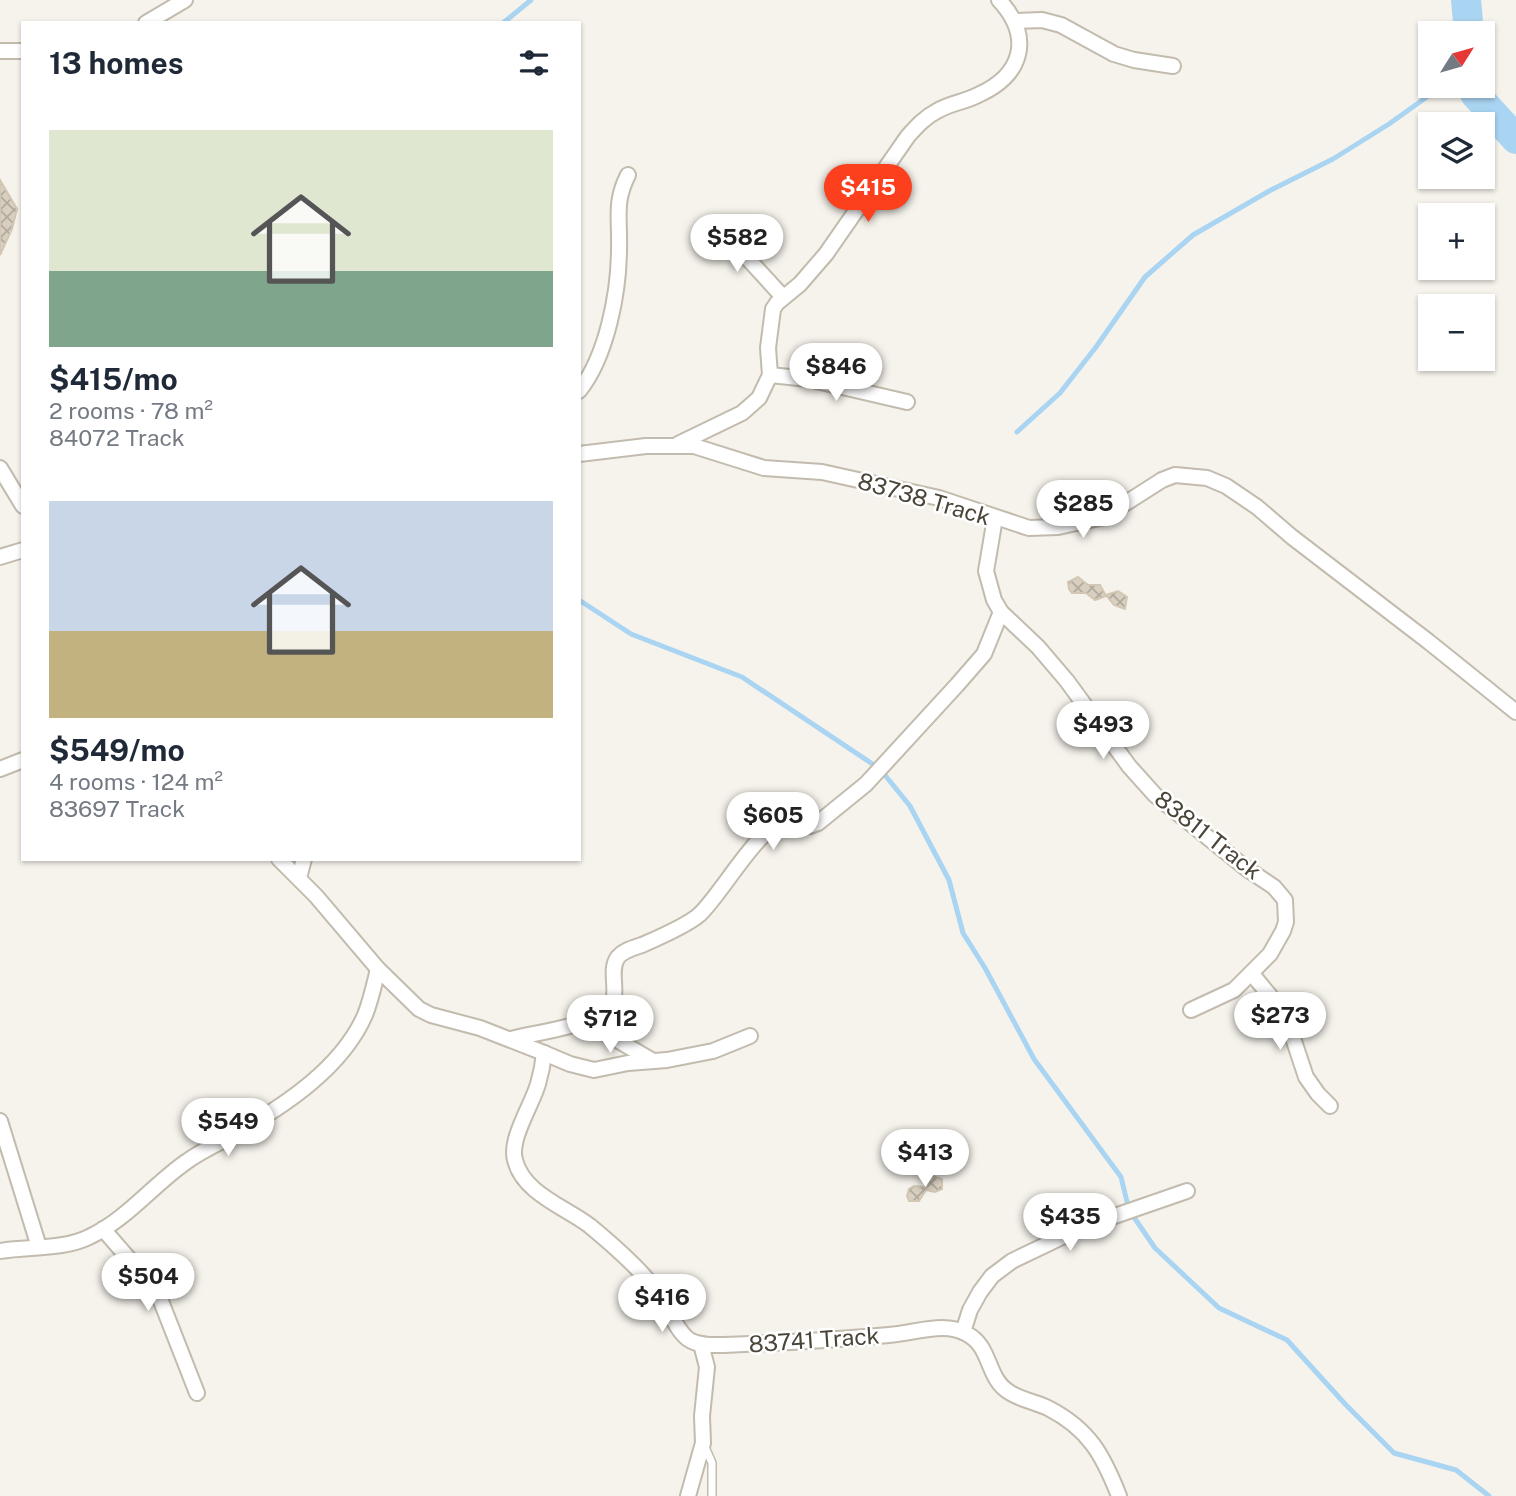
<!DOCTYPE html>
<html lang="en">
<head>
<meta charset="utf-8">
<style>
	body { margin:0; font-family:"Public Sans",sans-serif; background:#f6f6f7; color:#1f2937; height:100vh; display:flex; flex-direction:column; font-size:26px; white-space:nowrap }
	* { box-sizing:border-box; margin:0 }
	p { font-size:23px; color:#747a83 }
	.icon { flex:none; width:38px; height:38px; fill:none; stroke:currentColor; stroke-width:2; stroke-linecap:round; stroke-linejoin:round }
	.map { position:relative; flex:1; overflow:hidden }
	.drawer { position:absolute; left:21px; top:21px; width:560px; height:840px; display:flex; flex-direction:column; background:#fff; border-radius:0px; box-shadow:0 2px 5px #0004 }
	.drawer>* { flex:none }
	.needle { width:46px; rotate:53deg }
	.fabs { position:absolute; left:1418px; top:21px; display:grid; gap:14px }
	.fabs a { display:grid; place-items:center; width:77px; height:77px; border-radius:0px; background:#fff; box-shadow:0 2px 5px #0004; font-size:35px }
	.price { position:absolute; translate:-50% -60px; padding:0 16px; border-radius:24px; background:#fff; color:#222; font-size:23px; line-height:46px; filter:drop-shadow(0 2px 4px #0008) }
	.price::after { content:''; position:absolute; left:50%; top:42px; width:21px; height:16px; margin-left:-10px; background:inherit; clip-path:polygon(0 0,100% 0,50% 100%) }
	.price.selected { background:#fc3f1d; color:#fff }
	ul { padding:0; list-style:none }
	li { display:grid; align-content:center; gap:14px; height:371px; padding:0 28px }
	li span { display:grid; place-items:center; height:217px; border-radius:0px; color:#555 }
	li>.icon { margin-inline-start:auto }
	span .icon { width:126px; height:126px; fill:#fffc; stroke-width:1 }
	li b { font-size:30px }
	h2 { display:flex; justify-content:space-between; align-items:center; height:84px; padding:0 28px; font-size:30px }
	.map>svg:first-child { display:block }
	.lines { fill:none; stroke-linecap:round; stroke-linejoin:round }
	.stream { stroke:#a9d4f2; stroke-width:5 }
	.river { stroke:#a9d4f2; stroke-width:30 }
	.building { fill:url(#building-cross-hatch); stroke:#d3c7b4; stroke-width:2 }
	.lane-casing { stroke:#c2bbae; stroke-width:10 }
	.street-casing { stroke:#c2bbae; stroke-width:18 }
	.lane { stroke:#fff; stroke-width:7 }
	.street { stroke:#fff; stroke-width:14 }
	.labels { text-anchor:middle; stroke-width:5; stroke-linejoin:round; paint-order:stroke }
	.street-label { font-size:23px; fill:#4b4439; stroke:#fff }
</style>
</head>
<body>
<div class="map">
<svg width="1516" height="1496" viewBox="0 0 1516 1496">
	<defs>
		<pattern id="building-cross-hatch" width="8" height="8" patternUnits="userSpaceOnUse" patternTransform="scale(1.75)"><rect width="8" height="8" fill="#d8cfc1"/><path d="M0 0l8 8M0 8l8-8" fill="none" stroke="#b1aa9e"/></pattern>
	</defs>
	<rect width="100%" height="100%" fill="#f6f3ec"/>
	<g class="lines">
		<g class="stream">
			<path d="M503,23L531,0"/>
			<path d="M1017,432L1060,393L1096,347L1145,277L1193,235L1271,190L1333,159L1389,124L1442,86"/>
			<path d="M579,600L631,634L742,677L880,769L910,806L949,880L963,933L985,968L1034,1059L1121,1177L1129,1210L1155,1248L1219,1308L1287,1340L1346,1405L1394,1453L1456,1470L1489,1496"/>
		</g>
		<g class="river">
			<path d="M1466,0L1469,33"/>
			<path d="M1474,86L1475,94L1516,139"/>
		</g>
	</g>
	<g class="building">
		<path d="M0,180L17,209L12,229L0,255Z"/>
		<path d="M1078,577L1088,585H1100L1106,596L1095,600L1086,593H1072L1069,589L1068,582Z"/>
		<path d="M1118,591L1127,597L1125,609L1114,605L1106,595Z"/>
		<path d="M932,1176L942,1179V1189L935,1192L926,1190L919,1201H909L907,1196L909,1189L914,1186L926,1187Z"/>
	</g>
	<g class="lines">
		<g class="lane-casing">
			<path id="lane" d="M705,1447L712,1463V1496"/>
		</g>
		<g class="street-casing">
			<g id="street">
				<path d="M1015,21L1042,20L1061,25L1114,54L1134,60L1173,66"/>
				<path d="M146,23L185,0"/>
				<path d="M0,51H23"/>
				<path d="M718,226L783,297"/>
				<path d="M770,375L808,379L907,402"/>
				<path d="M579,391C607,356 619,292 619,248C620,219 614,202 628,175"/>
				<path d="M678,444L742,413L759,398L770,375L768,348L773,309L777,303L800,284L826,254L908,136C917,126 925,117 937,111C950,103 965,102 978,95C1023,75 1033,37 999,0"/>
				<path d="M579,454L646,446H694L764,468L822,472L939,498L1029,528L1058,527L1104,517L1162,480L1175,475L1207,478L1226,486L1257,507L1292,537L1429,642L1516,712"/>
				<path d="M0,468L23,506"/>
				<path d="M995,518L986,571L994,600L1001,612L1038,647L1067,681L1129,766L1155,795L1247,869L1274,887L1285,900L1286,922L1283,931L1270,954L1234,990L1191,1010"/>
				<path d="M0,557L23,550"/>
				<path d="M0,769L23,760"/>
				<path d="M279,859L316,896L378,969L419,1009L431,1015L480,1028L544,1053C543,1064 541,1074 538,1084C532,1105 509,1139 515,1160C523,1193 565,1207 590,1226C613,1245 641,1269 659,1294C669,1307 674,1328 688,1339C698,1346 713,1345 724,1345C779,1343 834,1340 889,1335C906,1334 924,1328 942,1328C950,1328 960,1330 967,1334C992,1347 986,1378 1009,1392C1021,1400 1036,1402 1048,1408C1089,1429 1103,1455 1119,1496"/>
				<path d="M299,878L304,859"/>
				<path d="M1252,974L1285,1014L1306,1077L1318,1094L1330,1106"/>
				<path d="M577,1023L600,1030L653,1061"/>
				<path d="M511,1039C538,1032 588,1027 608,1008C622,995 607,972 618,957C624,950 633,948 642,945C658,938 686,926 699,915C721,895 758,827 785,821C793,819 802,825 810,826L818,823L866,784L957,685L984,654L1001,612"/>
				<path d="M544,1053L570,1064L594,1070L628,1063L667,1060L713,1051L750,1036"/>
				<path d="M0,1121L39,1247"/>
				<path d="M103,1229L157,1291L197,1393"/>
				<path d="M0,1251C29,1246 63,1250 89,1237C126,1220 153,1185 186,1162C202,1150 220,1143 237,1133C285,1105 342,1068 365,1015C371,1000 374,985 378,969"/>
				<path d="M963,1332L970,1310L980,1292L992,1276L1012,1261L1083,1227L1187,1191"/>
				<path d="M688,1496L703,1443L702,1416L707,1367L701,1344"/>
			</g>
		</g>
		<use href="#lane" class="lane"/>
		<use href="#street" class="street"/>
	</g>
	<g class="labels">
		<g class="street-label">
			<text transform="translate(924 499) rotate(16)" y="8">83738 Track</text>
			<text transform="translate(1208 835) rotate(38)" y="8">83811 Track</text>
			<text transform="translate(814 1340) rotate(-4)" y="8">83741 Track</text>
		</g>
	</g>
</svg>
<div class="fabs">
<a><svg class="needle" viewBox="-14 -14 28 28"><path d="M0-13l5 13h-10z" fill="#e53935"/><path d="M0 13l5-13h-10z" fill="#747a83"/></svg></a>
<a><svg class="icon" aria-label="layers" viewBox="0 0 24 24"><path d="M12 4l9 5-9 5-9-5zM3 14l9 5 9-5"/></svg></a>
<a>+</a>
<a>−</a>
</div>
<b class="price selected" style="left:868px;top:224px">$415</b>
<b class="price" style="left:737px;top:274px">$582</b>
<b class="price" style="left:836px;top:403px">$846</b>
<b class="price" style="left:1083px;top:540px">$285</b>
<b class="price" style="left:1103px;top:761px">$493</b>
<b class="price" style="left:773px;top:852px">$605</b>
<b class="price" style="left:1280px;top:1052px">$273</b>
<b class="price" style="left:610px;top:1055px">$712</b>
<b class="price" style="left:228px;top:1158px">$549</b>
<b class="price" style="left:925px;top:1189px">$413</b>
<b class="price" style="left:1070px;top:1253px">$435</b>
<b class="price" style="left:148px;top:1313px">$504</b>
<b class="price" style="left:662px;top:1334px">$416</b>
<section class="drawer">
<h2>13 homes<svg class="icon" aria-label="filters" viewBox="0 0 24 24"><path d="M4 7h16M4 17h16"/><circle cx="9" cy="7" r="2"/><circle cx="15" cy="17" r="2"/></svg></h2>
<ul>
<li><span style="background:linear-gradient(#dfe7d0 65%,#7fa58c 0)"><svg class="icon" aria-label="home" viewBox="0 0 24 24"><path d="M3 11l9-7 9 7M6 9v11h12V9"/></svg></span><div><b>$415/mo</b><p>2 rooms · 78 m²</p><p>84072 Track</p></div></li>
<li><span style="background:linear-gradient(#c9d6e8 60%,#c2b280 0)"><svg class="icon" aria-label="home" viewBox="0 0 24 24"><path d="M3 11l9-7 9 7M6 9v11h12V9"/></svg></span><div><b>$549/mo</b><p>4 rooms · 124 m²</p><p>83697 Track</p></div></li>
</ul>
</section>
</div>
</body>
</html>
